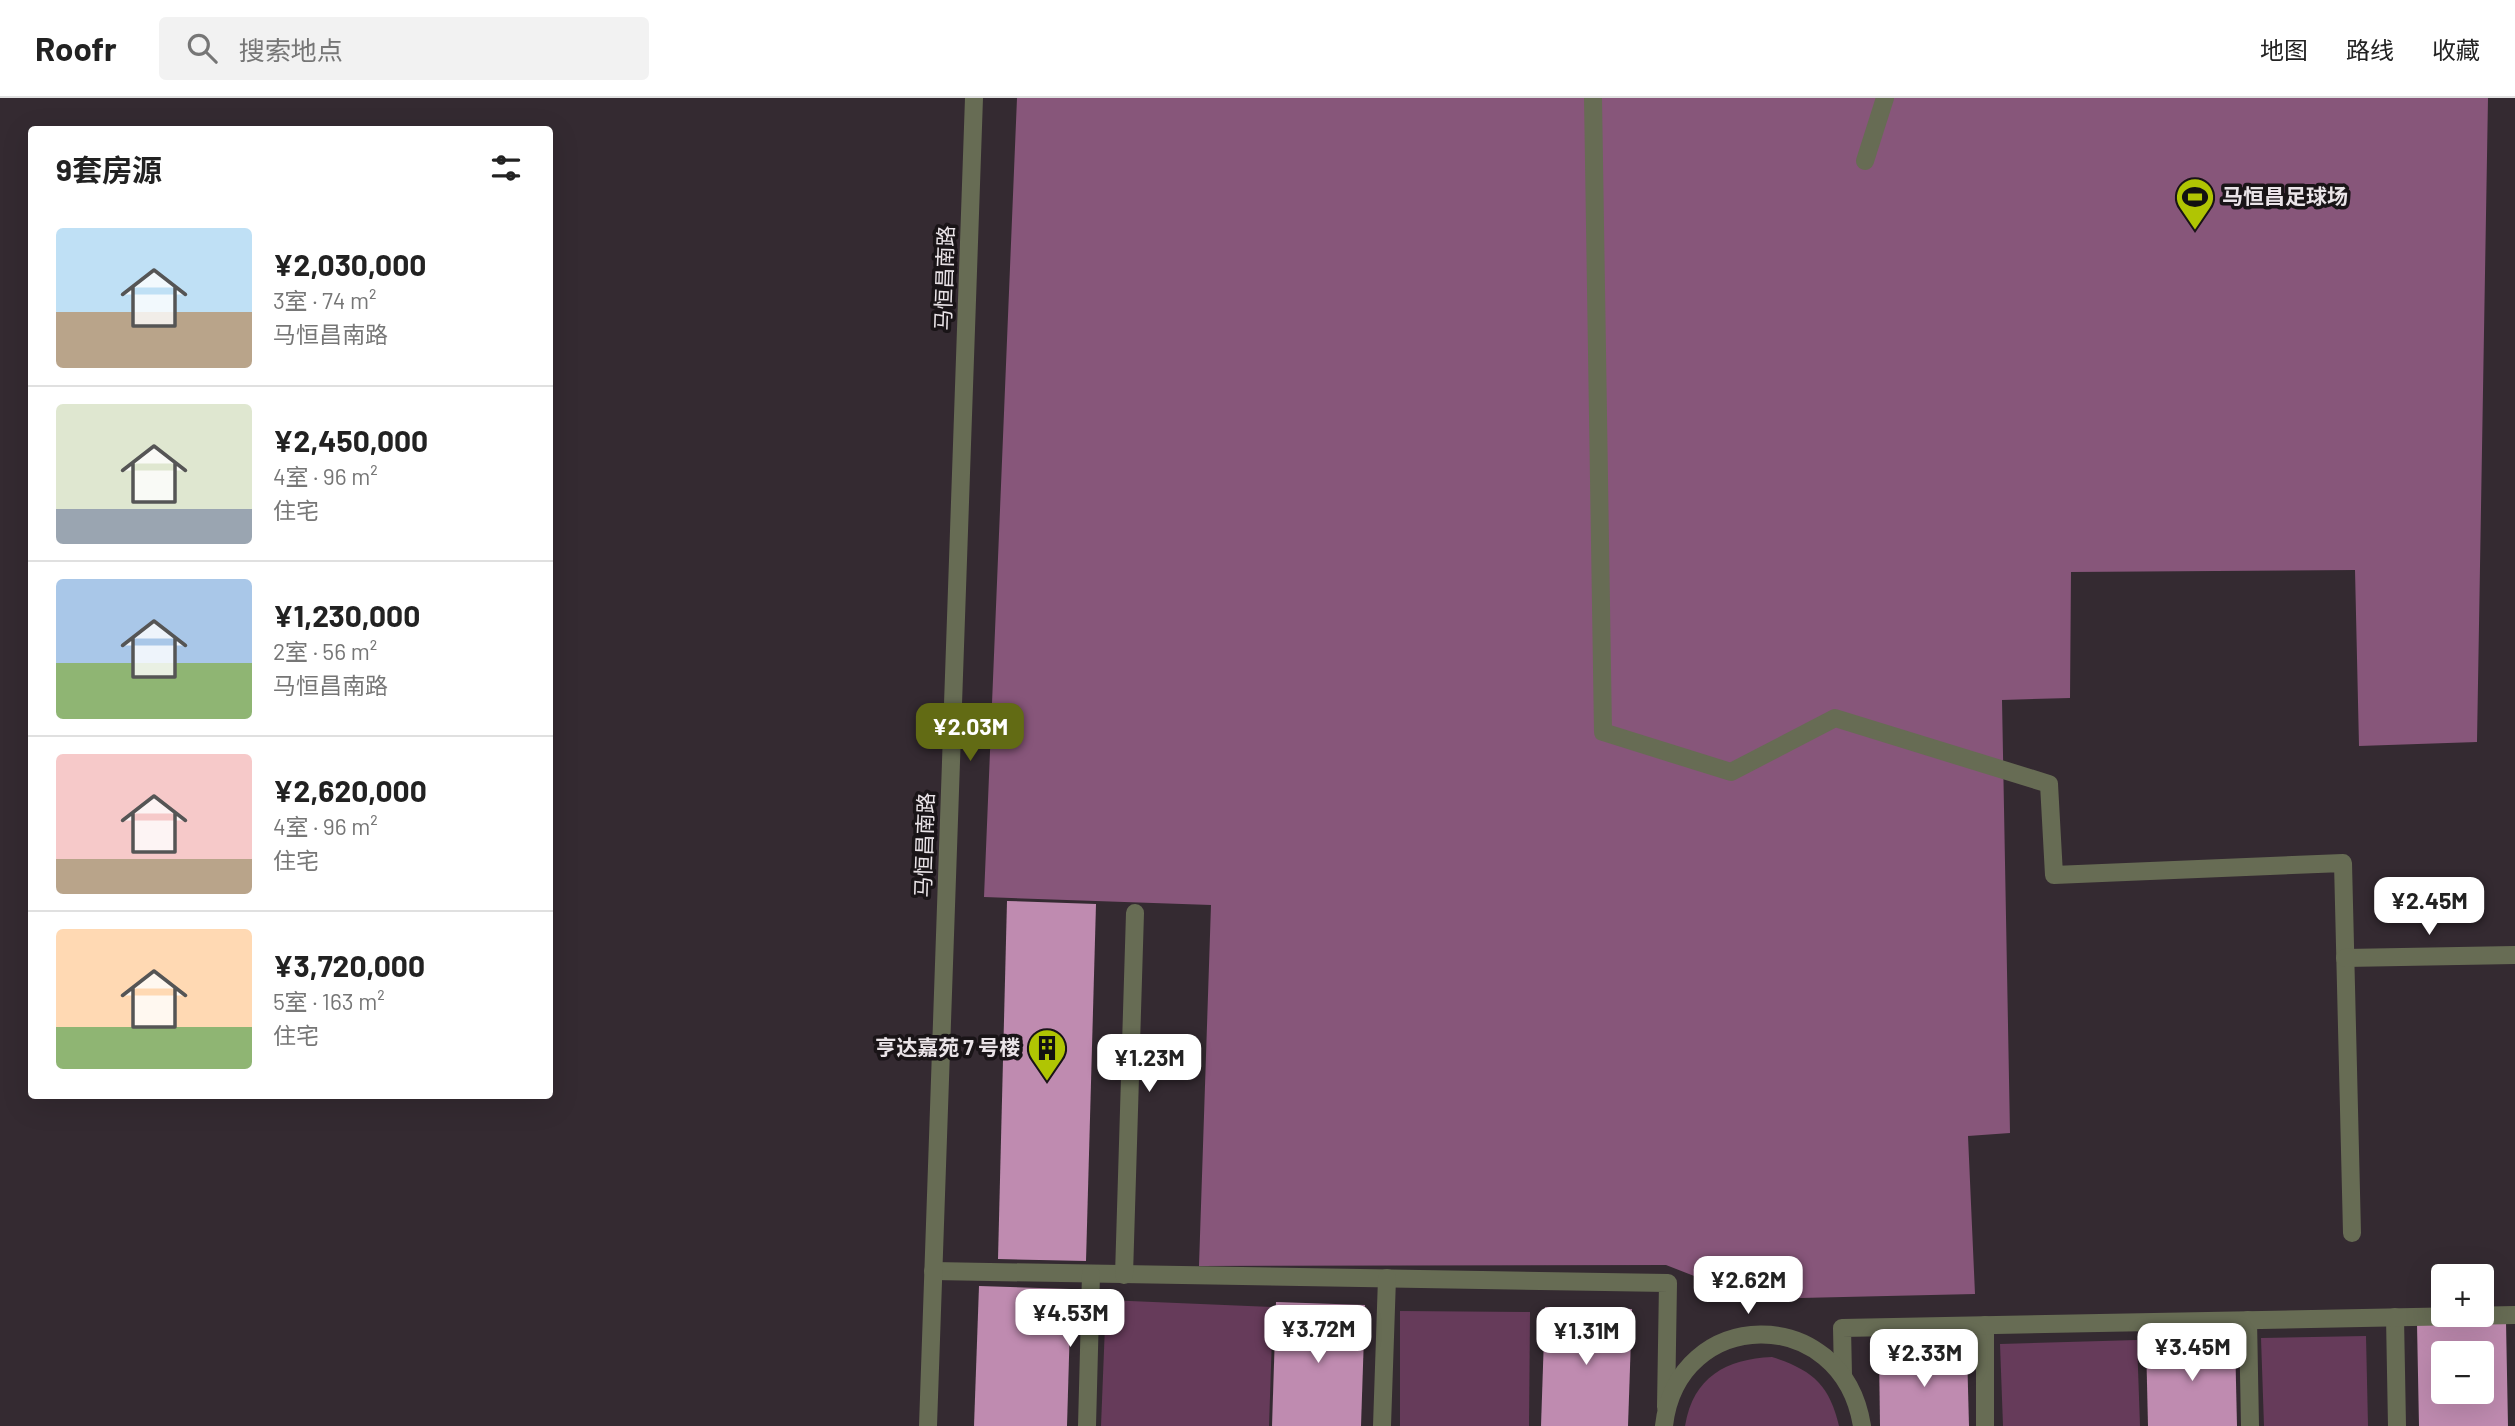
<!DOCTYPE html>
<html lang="zh">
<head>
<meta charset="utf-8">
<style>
	body { margin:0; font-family:Barlow,"Noto Sans SC",sans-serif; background:#f2f2f2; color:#222; height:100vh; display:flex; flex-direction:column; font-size:26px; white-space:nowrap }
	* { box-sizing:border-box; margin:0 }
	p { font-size:23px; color:#767676 }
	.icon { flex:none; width:38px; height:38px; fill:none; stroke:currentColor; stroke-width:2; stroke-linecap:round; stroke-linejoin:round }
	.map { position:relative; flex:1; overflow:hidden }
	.sheet { position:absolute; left:28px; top:28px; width:525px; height:973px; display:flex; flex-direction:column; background:#fff; border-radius:7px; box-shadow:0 7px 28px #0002 }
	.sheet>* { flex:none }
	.controls { position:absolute; left:2431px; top:1166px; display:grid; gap:14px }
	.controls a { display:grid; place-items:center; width:63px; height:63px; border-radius:7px; background:#fff; box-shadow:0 7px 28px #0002; font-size:35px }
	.price { position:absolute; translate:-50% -60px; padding:0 16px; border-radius:14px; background:#fff; color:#222; font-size:23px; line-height:46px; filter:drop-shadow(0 2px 4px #0008) }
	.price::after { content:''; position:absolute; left:50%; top:42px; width:21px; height:16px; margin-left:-10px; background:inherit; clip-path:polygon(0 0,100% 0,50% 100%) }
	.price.on { background:#626b14; color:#fff }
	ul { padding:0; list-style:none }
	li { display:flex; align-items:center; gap:21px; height:175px; padding:0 28px }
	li+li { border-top:2px solid #e0e0e0 }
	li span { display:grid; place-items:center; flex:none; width:196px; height:140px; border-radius:7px; color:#555 }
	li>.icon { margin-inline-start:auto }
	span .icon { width:84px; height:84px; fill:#fffc; stroke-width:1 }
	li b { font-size:30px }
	h2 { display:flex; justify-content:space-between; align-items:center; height:84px; padding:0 28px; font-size:30px }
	header { display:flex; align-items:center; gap:42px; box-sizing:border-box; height:98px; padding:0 35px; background:#fff; border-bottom:2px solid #e0e0e0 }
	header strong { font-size:33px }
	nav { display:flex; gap:38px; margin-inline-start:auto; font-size:24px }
	.search { width:490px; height:63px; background:#f2f2f2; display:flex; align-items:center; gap:18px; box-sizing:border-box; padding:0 24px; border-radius:7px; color:#767676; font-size:26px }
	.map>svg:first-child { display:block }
	.green { fill:#663b5a }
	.forest { fill:#87567a }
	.building { fill:#bf8bb0; fill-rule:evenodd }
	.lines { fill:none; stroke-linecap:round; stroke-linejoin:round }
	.minor { stroke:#676c54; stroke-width:18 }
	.labels { text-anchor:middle; stroke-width:7; stroke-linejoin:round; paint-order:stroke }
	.poi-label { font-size:21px; font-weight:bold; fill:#eae4e8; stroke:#191417; text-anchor:start }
	.street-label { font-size:21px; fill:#eae4e8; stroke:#191417 }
</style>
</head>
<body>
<header>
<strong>Roofr</strong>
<div class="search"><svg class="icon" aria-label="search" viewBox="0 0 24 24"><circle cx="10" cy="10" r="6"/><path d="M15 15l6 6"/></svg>搜索地点</div>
<nav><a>地图</a><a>路线</a><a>收藏</a></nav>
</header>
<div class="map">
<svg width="2515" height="1328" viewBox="0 0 2515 1328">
	<rect width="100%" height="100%" fill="#342a31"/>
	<g class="green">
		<path d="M1106,1202L1273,1209L1269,1328H1101Z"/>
		<path d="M1400,1213L1530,1214L1529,1328H1400Z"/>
		<path d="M2366,1238L2368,1328H2264L2261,1240Z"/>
		<path d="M2137,1242L2140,1328H2003L2000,1246Z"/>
		<path d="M1772,1259C1812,1272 1829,1286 1839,1328H1685C1693,1279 1726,1261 1772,1259Z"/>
	</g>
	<path class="forest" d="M1017,0H2488L2477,644L2359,648L2355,472L2071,474L2070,600L2002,602L2010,1035L1968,1038L1975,1196L1753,1201L1666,1167L1199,1168L1211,807L984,799Z"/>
	<g class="building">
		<path d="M1007,803L1096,806L1086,1163L998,1161Z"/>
		<path d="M979,1188L1071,1191L1067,1328H974Z"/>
		<path d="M1276,1204L1365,1207L1361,1328H1272Z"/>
		<path d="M1545,1209L1632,1211L1628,1328H1541Z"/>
		<path d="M2506,1224L2508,1328H2419L2417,1226ZM2443,1255H2482V1293H2443Z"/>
		<path d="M2235,1241L2237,1328H2148L2146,1243Z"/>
		<path d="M1967,1253L1969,1328H1880L1879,1254Z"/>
	</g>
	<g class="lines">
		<g class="minor">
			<path d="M1593,0L1603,634L1731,674L1835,620L2049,686L2054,777L2343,765L2352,1135"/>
			<path d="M1865,63L1885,0"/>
			<path d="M2345,860L2515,857"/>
			<path d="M933,1173L1668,1185L1666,1309"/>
			<path d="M1124,1177L1135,815"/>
			<path d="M2395,1219L2397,1328"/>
			<path d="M2248,1222L2250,1328"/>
			<path d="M1985,1227V1328"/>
			<path d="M1843,1277L1842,1230L2515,1217"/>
			<path d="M928,1328L974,0"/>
			<path d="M1087,1328L1091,1176"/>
			<path d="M1382,1328L1387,1180"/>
			<path d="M1664,1328C1677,1208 1842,1204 1862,1328"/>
		</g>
	</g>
	<defs>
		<g id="stadium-pin" transform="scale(2.0125)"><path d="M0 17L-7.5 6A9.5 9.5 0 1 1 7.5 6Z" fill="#b0c503" stroke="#191417"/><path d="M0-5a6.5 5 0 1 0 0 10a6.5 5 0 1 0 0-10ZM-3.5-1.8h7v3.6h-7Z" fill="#111"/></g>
		<g id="building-pin" transform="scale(2.0125)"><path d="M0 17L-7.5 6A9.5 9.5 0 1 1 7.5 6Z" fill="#b0c503" stroke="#191417"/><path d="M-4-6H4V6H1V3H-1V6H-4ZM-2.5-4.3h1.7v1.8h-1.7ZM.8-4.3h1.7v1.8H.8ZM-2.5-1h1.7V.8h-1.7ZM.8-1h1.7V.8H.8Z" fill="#111"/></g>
	</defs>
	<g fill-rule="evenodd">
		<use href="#stadium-pin" x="2195" y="99"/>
		<use href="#building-pin" x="1047" y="950"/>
	</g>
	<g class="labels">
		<g class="poi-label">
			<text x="2222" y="106">马恒昌足球场</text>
			<text x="1020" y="957" text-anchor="end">亨达嘉苑 7 号楼</text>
		</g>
		<g class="street-label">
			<text transform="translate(945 180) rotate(-88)" y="7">马恒昌南路</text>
			<text transform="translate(925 747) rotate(-88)" y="7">马恒昌南路</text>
		</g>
	</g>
</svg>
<div class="controls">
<a>+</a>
<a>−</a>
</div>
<b class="price on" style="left:970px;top:665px">¥2.03M</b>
<b class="price" style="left:2429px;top:839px">¥2.45M</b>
<b class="price" style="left:1149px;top:996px">¥1.23M</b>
<b class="price" style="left:1748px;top:1218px">¥2.62M</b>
<b class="price" style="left:1070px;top:1251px">¥4.53M</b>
<b class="price" style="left:1318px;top:1267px">¥3.72M</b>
<b class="price" style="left:1586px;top:1269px">¥1.31M</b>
<b class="price" style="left:2192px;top:1285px">¥3.45M</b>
<b class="price" style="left:1924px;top:1291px">¥2.33M</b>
<section class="sheet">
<h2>9套房源<svg class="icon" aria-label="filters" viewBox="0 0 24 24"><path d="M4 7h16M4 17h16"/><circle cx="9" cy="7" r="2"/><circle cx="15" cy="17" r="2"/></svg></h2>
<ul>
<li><span style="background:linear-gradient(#bfe0f5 60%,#b9a48a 0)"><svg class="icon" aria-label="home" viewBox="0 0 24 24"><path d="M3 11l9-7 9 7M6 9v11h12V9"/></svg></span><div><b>¥2,030,000</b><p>3室 · 74 m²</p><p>马恒昌南路</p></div></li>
<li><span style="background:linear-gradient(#dfe7d0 75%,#9aa5b1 0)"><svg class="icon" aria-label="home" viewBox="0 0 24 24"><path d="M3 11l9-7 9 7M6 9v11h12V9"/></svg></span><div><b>¥2,450,000</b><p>4室 · 96 m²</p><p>住宅</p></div></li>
<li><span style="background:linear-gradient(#a9c7e8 60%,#8fb573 0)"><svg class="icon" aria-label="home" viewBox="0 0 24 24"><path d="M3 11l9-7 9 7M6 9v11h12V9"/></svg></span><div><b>¥1,230,000</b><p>2室 · 56 m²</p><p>马恒昌南路</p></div></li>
<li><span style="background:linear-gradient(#f6c9c9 75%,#b9a48a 0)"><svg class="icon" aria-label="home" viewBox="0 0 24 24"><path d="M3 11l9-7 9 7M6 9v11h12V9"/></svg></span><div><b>¥2,620,000</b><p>4室 · 96 m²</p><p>住宅</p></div></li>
<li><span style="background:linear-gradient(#ffd9b3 70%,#8fb573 0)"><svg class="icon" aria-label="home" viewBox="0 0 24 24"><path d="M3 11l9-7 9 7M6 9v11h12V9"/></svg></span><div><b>¥3,720,000</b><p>5室 · 163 m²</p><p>住宅</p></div></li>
</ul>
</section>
</div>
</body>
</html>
